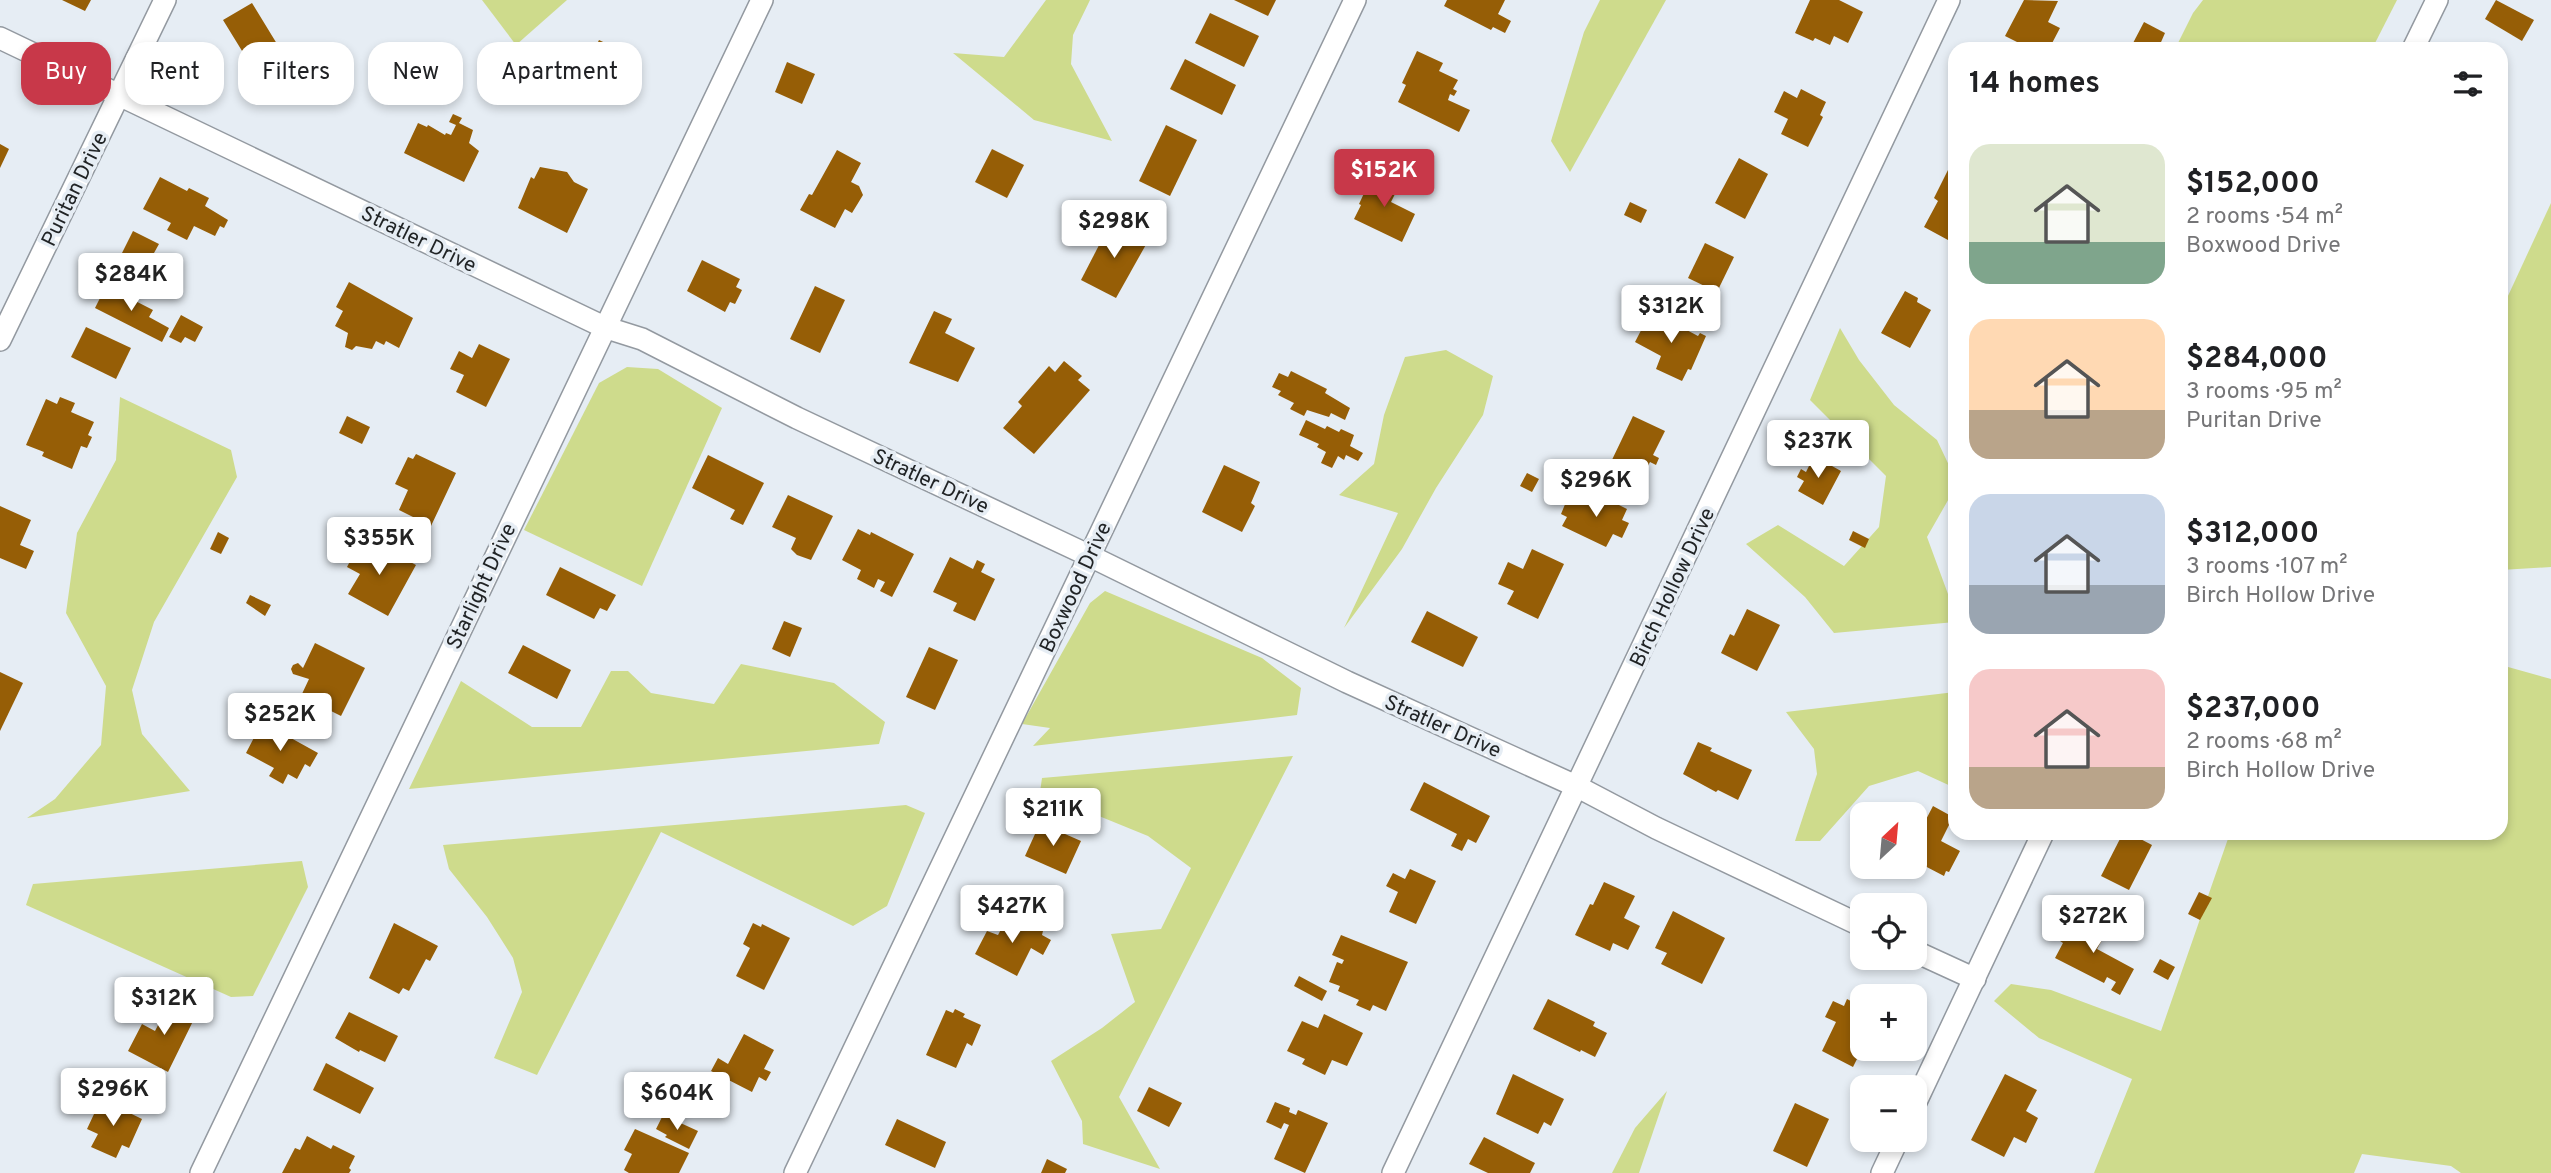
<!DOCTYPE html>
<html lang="en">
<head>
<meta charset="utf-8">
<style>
	body { margin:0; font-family:Overpass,sans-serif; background:#f6f6f6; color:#202124; height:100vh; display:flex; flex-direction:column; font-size:26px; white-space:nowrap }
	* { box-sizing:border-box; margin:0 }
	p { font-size:23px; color:#757577 }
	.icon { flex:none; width:38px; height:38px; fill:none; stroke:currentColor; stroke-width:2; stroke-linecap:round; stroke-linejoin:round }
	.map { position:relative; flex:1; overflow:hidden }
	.drawer { position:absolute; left:1948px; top:42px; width:560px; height:798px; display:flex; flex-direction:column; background:#fff; border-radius:21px; box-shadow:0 4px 10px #0003 }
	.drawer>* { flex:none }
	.banner { position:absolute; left:21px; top:42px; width:665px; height:63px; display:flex; gap:14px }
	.needle { width:46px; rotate:26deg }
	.controls { position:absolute; left:1850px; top:802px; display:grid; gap:14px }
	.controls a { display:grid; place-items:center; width:77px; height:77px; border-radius:14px; background:#fff; box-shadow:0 4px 10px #0003; font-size:35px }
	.price { position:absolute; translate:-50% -60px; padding:0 16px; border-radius:7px; background:#fff; color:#222; font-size:23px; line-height:46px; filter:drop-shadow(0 2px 4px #0008) }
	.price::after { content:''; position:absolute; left:50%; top:42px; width:21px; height:16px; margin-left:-10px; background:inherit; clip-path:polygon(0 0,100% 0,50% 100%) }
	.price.selected { background:#c83849; color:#fff }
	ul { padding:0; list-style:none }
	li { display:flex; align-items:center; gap:21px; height:175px; padding:0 21px }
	li span { display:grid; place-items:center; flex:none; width:196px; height:140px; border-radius:21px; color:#555 }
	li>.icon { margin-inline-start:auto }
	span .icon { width:84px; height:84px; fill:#fffc; stroke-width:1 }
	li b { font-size:30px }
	h2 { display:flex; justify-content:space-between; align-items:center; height:84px; padding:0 21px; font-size:30px }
	.tag { padding:0 24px; border-radius:21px; background:#fff; box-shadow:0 4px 10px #0003; font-size:24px; line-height:63px }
	.tag.selected { background:#c83849; color:#fff }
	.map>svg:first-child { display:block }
	.green { fill:#cedb8c }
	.building { fill:#965e06 }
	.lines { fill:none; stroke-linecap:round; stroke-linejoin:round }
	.street-casing { stroke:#9399a0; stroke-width:24 }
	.street { stroke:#fff; stroke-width:21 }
	.labels { text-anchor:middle; stroke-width:7; stroke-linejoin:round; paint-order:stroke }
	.street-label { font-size:21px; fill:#212426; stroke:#e6edf4 }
</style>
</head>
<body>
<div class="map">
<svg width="2551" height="1173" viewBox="0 0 2551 1173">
	<rect width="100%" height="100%" fill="#e6edf4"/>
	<g class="green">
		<path d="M482,0H567L516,45Z"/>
		<path d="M1046,0H1090L1073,35L1071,64L1112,141L1034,120L953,53L1004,57Z"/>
		<path d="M1600,0H1666L1570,172L1551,141L1584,32Z"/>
		<path d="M2203,0H2397L2372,49H2175L2193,13Z"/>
		<path d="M2551,203V567L2501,570V311Z"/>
		<path d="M1840,328L1859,360L1894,405L1937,440L1955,478V488L1927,537L1955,613V622L1834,633L1805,597L1746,544L1778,525L1844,566L1879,527L1886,476L1810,400Z"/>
		<path d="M1446,350L1493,376L1483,415L1436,488L1402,549L1344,628L1398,513L1339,495L1374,464L1384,415L1405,357Z"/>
		<path d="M627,367L658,369L722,408L642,586L524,530L599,383Z"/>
		<path d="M120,397L231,450L237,477L154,622L132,690L142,734L190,791L27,818L55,799L101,745L106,686L66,613L77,533L116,460Z"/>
		<path d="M1105,591L1262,658L1301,688L1297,715L1033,746L1050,728L1022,724L1090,603Z"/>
		<path d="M741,664L834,683L885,722L879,744L409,789L461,681L532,727H581L611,671H628L651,693L714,704Z"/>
		<path d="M2501,665L2551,679V1173H2461L2451,1166L2362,1154L2354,1173H2094L2132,1079L2039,1038L1994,1001L2011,984L2051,990L2161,1031L2230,833H2501Z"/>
		<path d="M1955,692V788L1918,771L1869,786L1820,841H1795L1817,774L1814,749L1786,712Z"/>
		<path d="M1293,756L1119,1097L1160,1169L1083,1144L1082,1121L1051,1061L1102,1028L1135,1002L1111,934L1161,929L1191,868L1148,836L1040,792L1042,778Z"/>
		<path d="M906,805L925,813L887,906L853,926L661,832L537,1075L494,1058L522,992L513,958L487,917L449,869L443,845Z"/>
		<path d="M302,861L308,887L253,996L231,997L26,905L33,884Z"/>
		<path d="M1667,1091L1639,1173H1612L1635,1128Z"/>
	</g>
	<g class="building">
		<path d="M62,0H91L85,11Z"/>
		<path d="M1234,0H1276L1268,16Z"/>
		<path d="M1447,0H1505L1498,14L1511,21L1505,33L1493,27L1491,30L1444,6Z"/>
		<path d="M1810,0H1839L1863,12L1848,43L1834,36L1830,45L1815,38L1813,41L1795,33Z"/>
		<path d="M2024,0L2058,1L2048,22L2060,28L2049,49H2031L2005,36Z"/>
		<path d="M2496,0L2534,20L2522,41L2485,19Z"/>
		<path d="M252,3L285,57L249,78L240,63L247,59L223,20Z"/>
		<path d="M1210,13L1259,36L1244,67L1195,43Z"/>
		<path d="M2144,22L2165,33L2158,49H2141L2132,45Z"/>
		<path d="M599,40L624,52L620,62L626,65L610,99L578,84L580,80L566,72L569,66L573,68L576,62L567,57L573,44L587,50L588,47L594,50Z"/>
		<path d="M1417,51L1443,63L1439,71L1458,80L1453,89L1457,91L1454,96L1450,94L1448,100L1470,110L1459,132L1398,102L1406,85L1402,83Z"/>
		<path d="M1185,59L1236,85L1222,115L1170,89Z"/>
		<path d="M787,62L815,74L802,104L775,92Z"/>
		<path d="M522,84L536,88L530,105L517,100Z"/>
		<path d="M1801,89L1826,102L1820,115L1823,117L1808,147L1781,134L1788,119L1774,112L1784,91L1797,98Z"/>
		<path d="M453,114L462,118L459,123L473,130L469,143L479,151L464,182L404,153L418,123L427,127L428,125L445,135L446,133L451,135L456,125L449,122Z"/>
		<path d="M1166,125L1197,140L1170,196L1139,181Z"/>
		<path d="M0,144L9,149L0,168Z"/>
		<path d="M992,149L1024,165L1007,198L975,182Z"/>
		<path d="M837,150L861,163L851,182L859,186L863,195L852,213L845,209L835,228L800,210L809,194L812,195Z"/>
		<path d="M1955,156V231L1953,230L1948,240L1924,227L1938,201L1934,198Z"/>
		<path d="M1739,158L1768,174L1745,219L1715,203Z"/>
		<path d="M540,167L567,172L574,182L588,189L567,233L518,208L531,177L534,179Z"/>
		<path d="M1374,172L1400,184L1391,202L1415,214L1402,242L1354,219L1361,205L1359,204Z"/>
		<path d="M160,177L187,191L189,188L209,198L205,206L228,220L224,228L220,226L215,236L194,226L187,240L167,230L171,223L143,209Z"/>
		<path d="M1630,202L1647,210L1641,223L1624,215Z"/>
		<path d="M1111,222L1148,241L1116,298L1081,280Z"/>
		<path d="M133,231L159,244L154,253L180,267L165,296L117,271L124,256L121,255Z"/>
		<path d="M1705,243L1734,257L1717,292L1688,278Z"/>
		<path d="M702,260L740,279L736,287L742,290L735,304L730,302L725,312L687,291Z"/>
		<path d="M349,282L413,318L399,348L386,341L384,345L376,341L372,349L356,346L352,350L345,347L348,333L335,326L343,311L336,307Z"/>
		<path d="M106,286L153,310L149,317L169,328L162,342L95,308Z"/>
		<path d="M815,286L845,300L820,353L790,339Z"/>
		<path d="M1905,291L1918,298L1917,302L1931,310L1910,348L1881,333Z"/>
		<path d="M934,311L952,319L945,333L975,348L958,382L909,363Z"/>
		<path d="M1651,311L1698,336L1700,333L1706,336L1691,370L1688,369L1682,381L1656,369L1661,356L1635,342Z"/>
		<path d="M181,315L203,327L195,342L185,337L181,343L169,337Z"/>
		<path d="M86,327L131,348L116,379L71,357Z"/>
		<path d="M479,344L510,359L486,407L456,392L464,375L450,369L459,351L472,358Z"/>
		<path d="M1064,361L1082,376L1078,380L1090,390L1034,454L1003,428L1022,406L1018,402L1049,366L1055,372Z"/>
		<path d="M1291,371L1327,389L1325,393L1350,408L1345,420L1331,413L1329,417L1307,410L1304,416L1290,409L1294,403L1278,395L1281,391L1272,387L1279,373L1288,377Z"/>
		<path d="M60,397L75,403L71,412L94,422L88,435L92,437L87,448L81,446L72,469L42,456L44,452L26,445L46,399L57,404Z"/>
		<path d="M347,416L370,427L362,444L339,433Z"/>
		<path d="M1633,416L1665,431L1653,455L1659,458L1656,465L1650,462L1641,479L1610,464Z"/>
		<path d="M1306,420L1325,429L1327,426L1339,432L1341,429L1354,435L1350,446L1363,453L1358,461L1346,455L1344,460L1338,456L1332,468L1321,463L1326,452L1317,447L1319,444L1299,435Z"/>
		<path d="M416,454L456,473L431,526L399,510L408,490L395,484L408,457L413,459Z"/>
		<path d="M708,455L764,483L743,525L730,519L735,510L692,488Z"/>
		<path d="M1814,456L1841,471L1823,505L1798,491L1804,481L1797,477L1801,469L1806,472Z"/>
		<path d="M1224,465L1260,482L1251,503L1255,506L1242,532L1202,512Z"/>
		<path d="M1527,473L1539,479L1532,492L1520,486Z"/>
		<path d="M1597,494L1627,509L1622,520L1629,523L1622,538L1613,534L1606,547L1562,526L1567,517L1561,514L1566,502L1571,504L1575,496L1591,504Z"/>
		<path d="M788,495L833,516L811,560L797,555L791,549L796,538L772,527Z"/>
		<path d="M0,506L31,520L20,545L34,551L26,569L0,558Z"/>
		<path d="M858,529L870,535L871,532L914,554L892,597L880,591L885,582L878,579L874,588L857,579L861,570L842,560Z"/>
		<path d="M1853,531L1869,539L1865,548L1849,540Z"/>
		<path d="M218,532L229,538L221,554L210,549Z"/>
		<path d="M360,542L372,548L375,543L416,565L388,616L348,594L360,574L347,567Z"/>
		<path d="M1532,549L1564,564L1538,619L1507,604L1514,591L1498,584L1508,562L1523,569Z"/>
		<path d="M950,557L973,569L977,560L985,564L981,572L995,579L975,621L953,611L957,603L933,592Z"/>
		<path d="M560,567L616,595L607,611L600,608L594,619L546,595Z"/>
		<path d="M250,595L271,605L265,616L246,603Z"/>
		<path d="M1747,609L1780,625L1757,671L1721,653L1730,634L1734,636Z"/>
		<path d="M1427,611L1478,637L1463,667L1411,642Z"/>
		<path d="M784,621L802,628L790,657L772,649Z"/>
		<path d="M315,643L365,668L341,716L301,696L309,679L293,674L291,669L293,665L298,663L303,668Z"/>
		<path d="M523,645L571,670L557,699L508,673Z"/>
		<path d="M929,647L958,660L935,710L906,697Z"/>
		<path d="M0,672L23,683L0,731Z"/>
		<path d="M262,722L318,753L310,767L305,764L297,779L288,774L283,784L269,776L274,768L246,753Z"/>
		<path d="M1698,742L1712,748L1710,751L1752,770L1738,800L1718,790L1716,792L1683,774Z"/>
		<path d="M1424,782L1490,816L1476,843L1468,839L1462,851L1451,846L1457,834L1410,810Z"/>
		<path d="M1933,806L1953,817L1941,841L1960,851L1949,872L1946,871L1944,876L1921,864L1916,874L1900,866H1914V828L1920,831Z"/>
		<path d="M1040,823L1081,841L1066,874L1025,856Z"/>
		<path d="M2123,833H2129L2152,845L2129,890L2101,876Z"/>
		<path d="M1410,869L1436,881L1416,924L1389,912L1398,892L1386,886L1393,873L1405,879Z"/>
		<path d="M1604,882L1635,896L1624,918L1640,926L1628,950L1613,943L1610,951L1575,935L1590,904L1593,905Z"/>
		<path d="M2199,892L2212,898L2200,920L2188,914Z"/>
		<path d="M1673,911L1725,938L1702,984L1661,964L1667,953L1655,948Z"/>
		<path d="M1009,914L1043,931L1042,935L1051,940L1043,955L1031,948L1017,976L975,954L987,931L998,935Z"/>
		<path d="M2082,915L2108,929L2097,949L2134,969L2120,995L2111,990L2116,982L2107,977L2104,983L2055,958L2063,943L2060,941L2064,935L2069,938Z"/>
		<path d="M394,923L438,946L430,961L426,959L409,991L403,988L399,994L369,978Z"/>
		<path d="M753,923L761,927L762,924L790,938L764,990L736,976L750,948L743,944Z"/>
		<path d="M1341,935L1408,962L1386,1011L1373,1005L1370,1011L1356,1005L1359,1000L1338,991L1340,986L1329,982L1337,962L1342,964L1344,960L1332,955Z"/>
		<path d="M2160,959L2175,967L2168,980L2153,972Z"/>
		<path d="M1299,976L1327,991L1322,1001L1294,986Z"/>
		<path d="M1548,999L1595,1022L1593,1026L1607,1033L1595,1057L1581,1050L1580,1052L1533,1029Z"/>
		<path d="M1847,999L1862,1007V1049L1853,1067L1822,1051L1836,1022L1825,1017L1833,1001L1844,1006Z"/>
		<path d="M171,1000L197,1013L168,1072L128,1051L142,1024L155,1031Z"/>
		<path d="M955,1009L965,1014L963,1017L981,1025L972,1046L967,1043L956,1068L926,1055L946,1010L953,1013Z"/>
		<path d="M349,1012L398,1036L385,1062L360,1050L359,1052L335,1038Z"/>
		<path d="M1324,1014L1363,1033L1347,1066L1332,1060L1325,1075L1302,1064L1305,1059L1287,1051L1302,1021L1318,1028Z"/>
		<path d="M744,1034L774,1050L764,1069L771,1072L766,1081L759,1077L752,1092L711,1071L718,1058L728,1064Z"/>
		<path d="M326,1063L374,1088L360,1114L313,1090Z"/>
		<path d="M1513,1074L1564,1099L1551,1126L1544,1122L1538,1134L1496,1114Z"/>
		<path d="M2005,1074L2037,1090L2026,1111L2038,1118L2026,1143L2014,1137L2004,1157L1971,1140Z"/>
		<path d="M1149,1087L1182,1103L1169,1127L1137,1111Z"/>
		<path d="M101,1099L142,1119L129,1148L122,1145L116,1158L91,1147L98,1134L87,1129Z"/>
		<path d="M1275,1102L1290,1108L1289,1112L1296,1115L1298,1110L1328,1123L1305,1173L1274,1159L1289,1125L1284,1123L1281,1129L1266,1122Z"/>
		<path d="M1795,1103L1829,1119L1807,1167L1773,1151Z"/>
		<path d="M663,1115L698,1131L689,1149L665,1137L667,1135L656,1129Z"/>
		<path d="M897,1119L946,1142L935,1168L885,1145Z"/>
		<path d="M635,1129L689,1153L679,1173H629L624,1170L632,1154L624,1150Z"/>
		<path d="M307,1136L331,1149L333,1145L355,1156L349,1168L351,1170L349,1173H282L295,1148L300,1150Z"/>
		<path d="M1484,1137L1535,1163L1530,1173H1488L1469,1164Z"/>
		<path d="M1047,1159L1067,1169L1065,1173H1041Z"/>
	</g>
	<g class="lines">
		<g class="street-casing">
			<g id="street">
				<path d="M0,38L604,327L642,339L797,418L1090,556L1347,682L1578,787L1656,828L1862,926"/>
				<path d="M2413,49L2437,0"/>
				<path d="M0,340L165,0"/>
				<path d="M1914,951L1975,979"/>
				<path d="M1914,1106L2043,833"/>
				<path d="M201,1173L762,0"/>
				<path d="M795,1173L1355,0"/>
				<path d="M1393,1173L1949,0"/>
				<path d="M1882,1173L1898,1139"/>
			</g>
		</g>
		<use href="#street" class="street"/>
	</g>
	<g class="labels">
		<g class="street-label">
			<text transform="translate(74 189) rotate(-64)" y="7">Puritan Drive</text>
			<text transform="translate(419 239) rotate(26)" y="7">Stratler Drive</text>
			<text transform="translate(931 481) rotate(25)" y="7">Stratler Drive</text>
			<text transform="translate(481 586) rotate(-65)" y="7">Starlight Drive</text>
			<text transform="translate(1075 587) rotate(-65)" y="7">Boxwood Drive</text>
			<text transform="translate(1672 587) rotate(-65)" y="7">Birch Hollow Drive</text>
			<text transform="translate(1443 726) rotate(24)" y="7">Stratler Drive</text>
		</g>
	</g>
</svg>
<div class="controls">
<a><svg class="needle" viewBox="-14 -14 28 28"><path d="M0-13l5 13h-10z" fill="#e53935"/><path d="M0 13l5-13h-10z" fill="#757577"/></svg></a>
<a><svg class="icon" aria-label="locate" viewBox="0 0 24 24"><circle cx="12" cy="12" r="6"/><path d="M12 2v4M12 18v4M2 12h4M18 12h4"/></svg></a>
<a>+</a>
<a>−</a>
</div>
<b class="price selected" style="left:1384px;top:209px">$152K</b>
<b class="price" style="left:1114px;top:260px">$298K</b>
<b class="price" style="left:131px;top:313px">$284K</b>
<b class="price" style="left:1671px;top:345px">$312K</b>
<b class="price" style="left:1818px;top:480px">$237K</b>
<b class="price" style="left:1596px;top:519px">$296K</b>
<b class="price" style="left:379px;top:577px">$355K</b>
<b class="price" style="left:280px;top:753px">$252K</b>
<b class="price" style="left:1053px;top:848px">$211K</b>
<b class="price" style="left:1012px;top:945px">$427K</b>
<b class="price" style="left:2093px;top:955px">$272K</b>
<b class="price" style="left:164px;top:1037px">$312K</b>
<b class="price" style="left:113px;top:1128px">$296K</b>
<b class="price" style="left:677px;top:1132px">$604K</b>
<div class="banner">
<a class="tag selected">Buy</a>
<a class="tag">Rent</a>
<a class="tag">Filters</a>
<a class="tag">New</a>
<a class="tag">Apartment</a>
</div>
<section class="drawer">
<h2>14 homes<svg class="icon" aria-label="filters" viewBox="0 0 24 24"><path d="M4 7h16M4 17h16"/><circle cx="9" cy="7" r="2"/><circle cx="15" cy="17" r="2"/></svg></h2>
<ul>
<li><span style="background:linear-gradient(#dfe7d0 70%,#7fa58c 0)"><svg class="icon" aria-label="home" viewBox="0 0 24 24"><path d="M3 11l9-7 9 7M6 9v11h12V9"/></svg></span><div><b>$152,000</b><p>2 rooms · 54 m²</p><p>Boxwood Drive</p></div></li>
<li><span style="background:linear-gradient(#ffd9b3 65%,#b9a48a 0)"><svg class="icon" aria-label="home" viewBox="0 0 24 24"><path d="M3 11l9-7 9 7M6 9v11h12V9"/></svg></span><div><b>$284,000</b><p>3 rooms · 95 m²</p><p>Puritan Drive</p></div></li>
<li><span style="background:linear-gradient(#c9d6e8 65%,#9aa5b1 0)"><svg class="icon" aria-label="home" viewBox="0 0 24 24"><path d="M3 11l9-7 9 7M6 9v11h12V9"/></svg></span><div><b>$312,000</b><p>3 rooms · 107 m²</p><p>Birch Hollow Drive</p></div></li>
<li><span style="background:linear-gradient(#f6c9c9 70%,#b9a48a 0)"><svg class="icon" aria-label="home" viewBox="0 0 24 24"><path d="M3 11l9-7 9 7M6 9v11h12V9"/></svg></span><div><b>$237,000</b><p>2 rooms · 68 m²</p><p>Birch Hollow Drive</p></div></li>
</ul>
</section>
</div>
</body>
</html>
